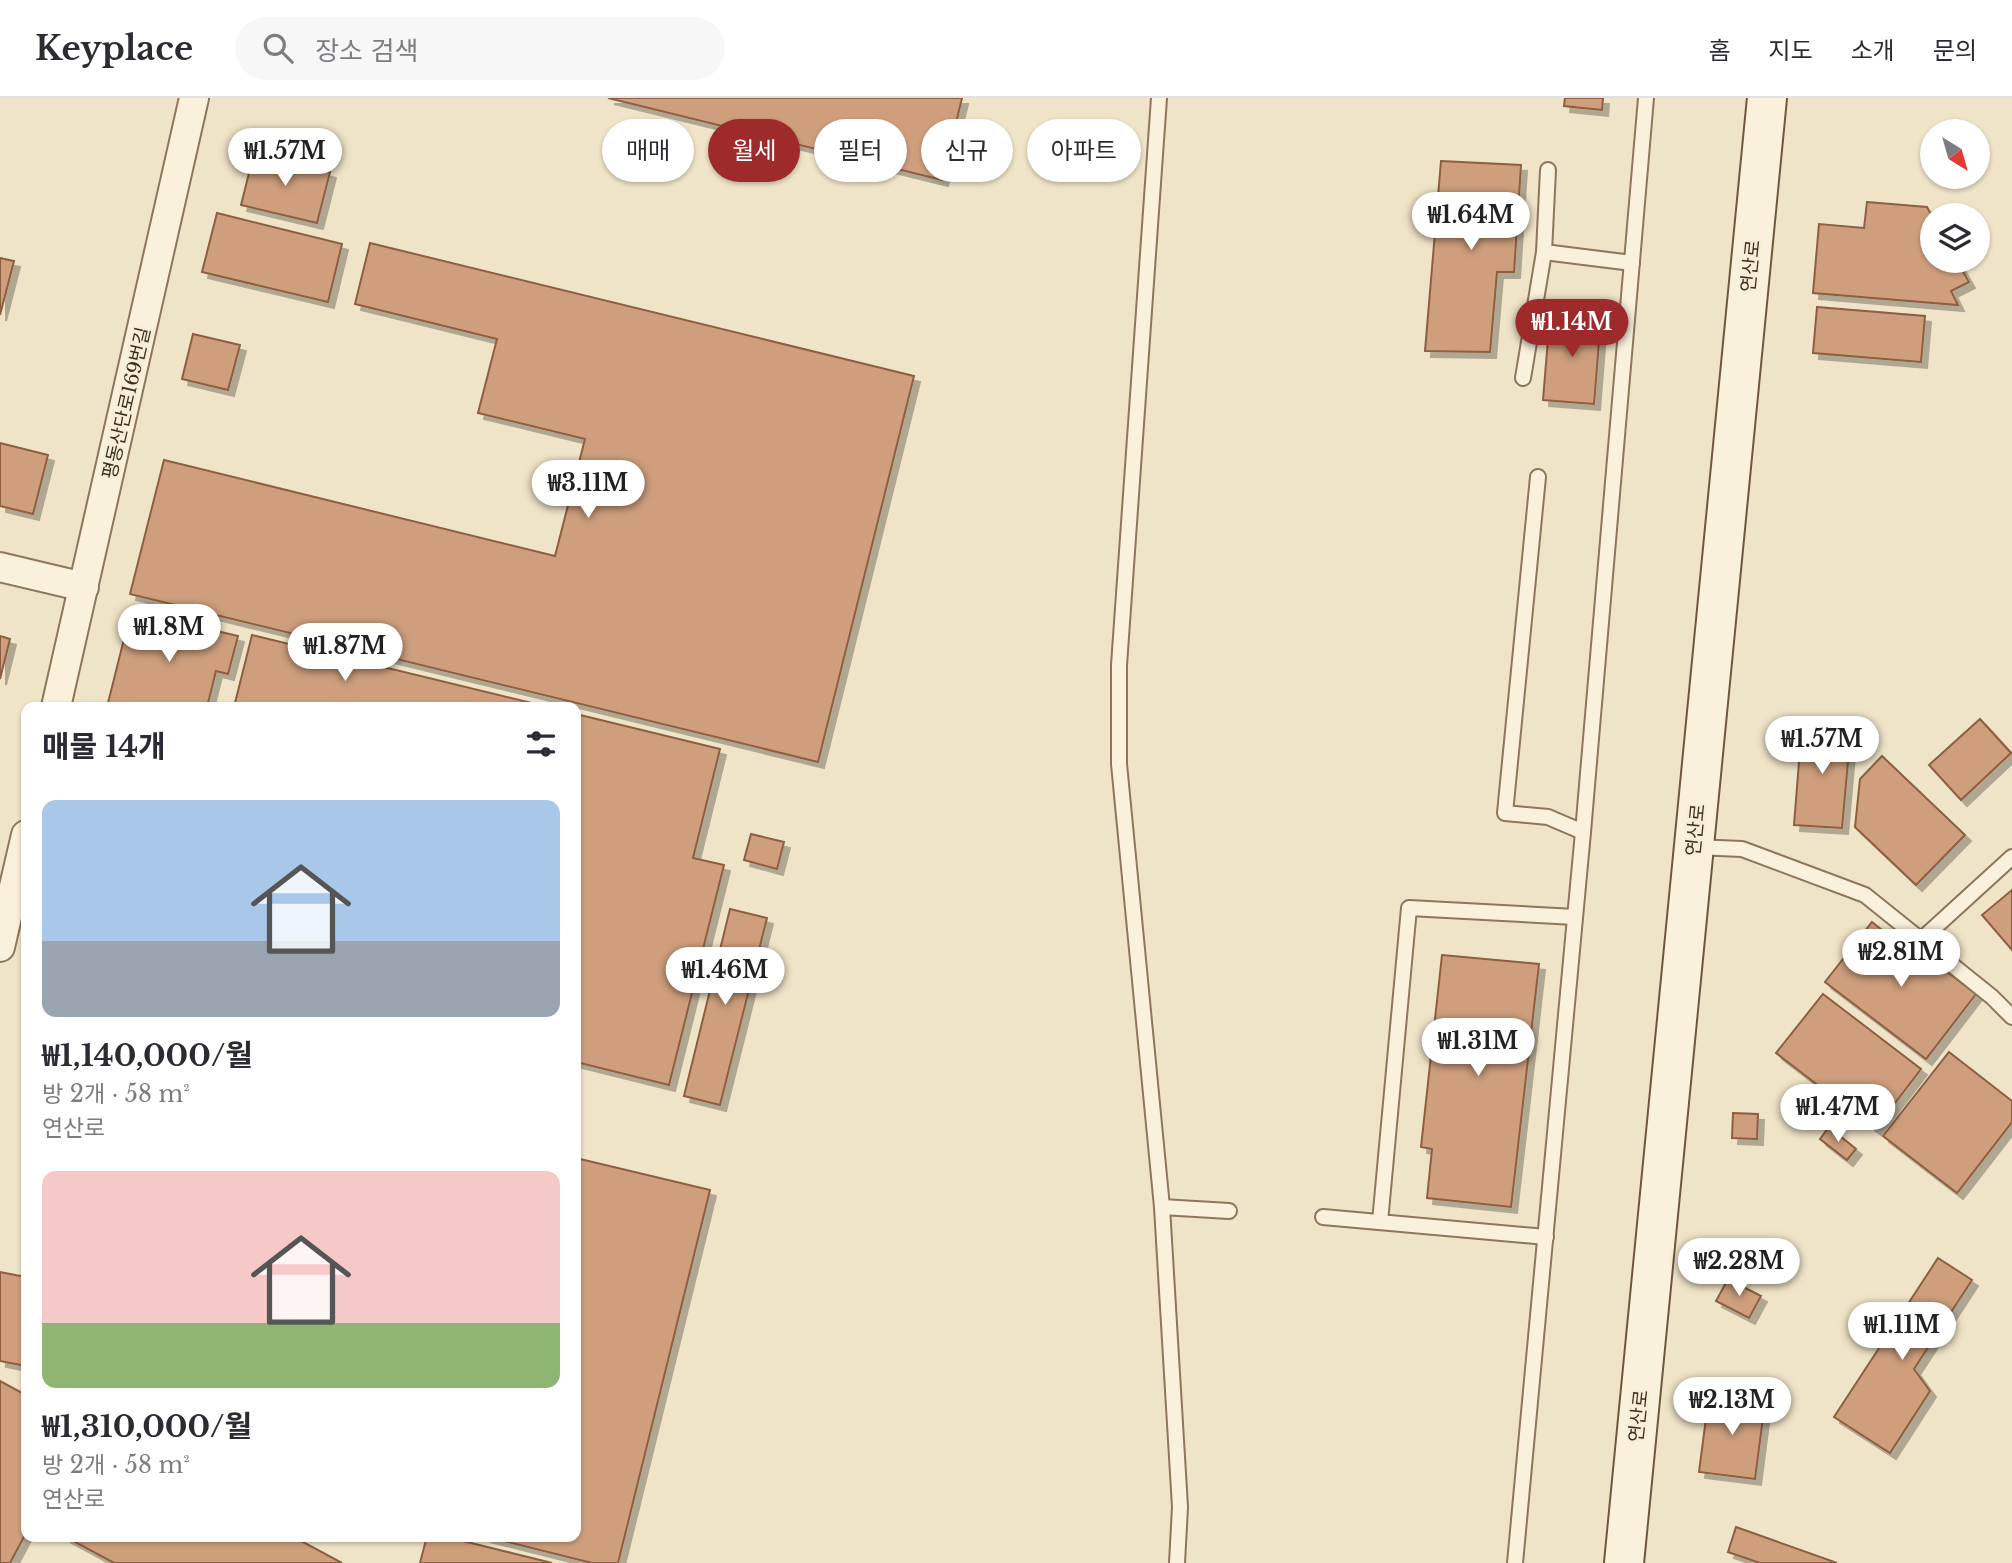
<!DOCTYPE html>
<html lang="ko">
<head>
<meta charset="utf-8">
<style>
	body { margin:0; font-family:"Libre Baskerville","Noto Sans KR",serif; background:#f7f7f7; color:#2b2b33; height:100vh; display:flex; flex-direction:column; font-size:26px; white-space:nowrap }
	* { box-sizing:border-box; margin:0 }
	p { font-size:23px; color:#7c7c81 }
	.icon { flex:none; width:38px; height:38px; fill:none; stroke:currentColor; stroke-width:2; stroke-linecap:round; stroke-linejoin:round }
	.map { position:relative; flex:1; overflow:hidden }
	.details { position:absolute; left:21px; top:604px; width:560px; height:840px; display:flex; flex-direction:column; background:#fff; border-radius:14px; box-shadow:0 2px 5px #0004 }
	.details>* { flex:none }
	.hud { position:absolute; left:602px; top:21px; width:665px; height:63px; display:flex; gap:14px }
	.needle { width:46px; rotate:143deg }
	.controls { position:absolute; left:1920px; top:21px; display:grid; gap:14px }
	.controls a { display:grid; place-items:center; width:70px; height:70px; border-radius:50%; background:#fff; box-shadow:0 2px 5px #0004; font-size:35px }
	.price { position:absolute; translate:-50% -60px; padding:0 16px; border-radius:24px; background:#fff; color:#222; font-size:23px; line-height:46px; filter:drop-shadow(0 2px 4px #0008) }
	.price::after { content:''; position:absolute; left:50%; top:42px; width:21px; height:16px; margin-left:-10px; background:inherit; clip-path:polygon(0 0,100% 0,50% 100%) }
	.price.current { background:#9e2a2b; color:#fff }
	ul { padding:0; list-style:none }
	li { display:grid; align-content:center; gap:14px; height:371px; padding:0 21px }
	li span { display:grid; place-items:center; height:217px; border-radius:14px; color:#555 }
	li>.icon { margin-inline-start:auto }
	span .icon { width:126px; height:126px; fill:#fffc; stroke-width:1 }
	li b { font-size:30px }
	h2 { display:flex; justify-content:space-between; align-items:center; height:84px; padding:0 21px; font-size:30px }
	.chip { padding:0 24px; border-radius:32px; background:#fff; box-shadow:0 2px 5px #0004; font-size:24px; line-height:63px }
	.chip.current { background:#9e2a2b; color:#fff }
	header { display:flex; align-items:center; gap:42px; box-sizing:border-box; height:98px; padding:0 35px; background:#fff; border-bottom:2px solid #e1e1e2 }
	header strong { font-size:33px }
	nav { display:flex; gap:38px; margin-inline-start:auto; font-size:24px }
	.search { width:490px; height:63px; background:#f7f7f7; display:flex; align-items:center; gap:18px; box-sizing:border-box; padding:0 24px; border-radius:38px; color:#7c7c81; font-size:26px }
	.map>svg:first-child { display:block }
	.building { fill:#cf9f7d; stroke:#8d5f41; stroke-width:2; filter:url(#shadow) }
	.lines { fill:none; stroke-linecap:round; stroke-linejoin:round }
	.lane-casing { stroke:#8d765c; stroke-width:18 }
	.street-casing { stroke:#8d765c; stroke-width:32 }
	.secondary-casing { stroke:#6f573f; stroke-width:42 }
	.lane { stroke:#faf1dc; stroke-width:14 }
	.street { stroke:#faf1dc; stroke-width:28 }
	.secondary { stroke:#faf1dc; stroke-width:38 }
	.labels { text-anchor:middle; stroke-width:5; stroke-linejoin:round; paint-order:stroke }
	.street-label { font-size:19px; fill:#3d2e20; stroke:#f7eed8 }
</style>
</head>
<body>
<header>
<strong>Keyplace</strong>
<div class="search"><svg class="icon" aria-label="search" viewBox="0 0 24 24"><circle cx="10" cy="10" r="6"/><path d="M15 15l6 6"/></svg>장소 검색</div>
<nav><a>홈</a><a>지도</a><a>소개</a><a>문의</a></nav>
</header>
<div class="map">
<svg width="2012" height="1465" viewBox="0 0 2012 1465">
	<defs>
		<filter id="shadow"><feDropShadow dx="6" dy="6" stdDeviation="0" flood-color="#0004"/></filter>
	</defs>
	<rect width="100%" height="100%" fill="#f0e4c8"/>
	<g class="building">
		<path d="M608,0H962L942,82Z"/>
		<path d="M1565,0H1603L1602,12L1564,8Z"/>
		<path d="M254,55L330,74L317,125L241,107Z"/>
		<path d="M1441,63L1521,67L1514,174H1497L1490,254L1425,253Z"/>
		<path d="M1867,104L1927,109L1932,118V163H1957L1969,184L1951,193L1958,207L1813,195L1819,126L1864,130Z"/>
		<path d="M217,115L342,146L328,204L202,174Z"/>
		<path d="M370,145L914,278L818,664L130,496L164,362L555,458L585,341L478,315L497,241L355,206Z"/>
		<path d="M0,160L14,163L0,217Z"/>
		<path d="M1817,209L1925,218L1921,264L1813,255Z"/>
		<path d="M1550,216L1601,219L1594,306L1543,302Z"/>
		<path d="M193,236L240,247L228,292L182,281Z"/>
		<path d="M0,345L48,357L33,416L0,408Z"/>
		<path d="M131,513L238,538L228,576L216,573L207,609H107Z"/>
		<path d="M252,537L548,609H234Z"/>
		<path d="M0,538L10,541L0,581Z"/>
		<path d="M576,616L720,651L693,760L724,767L669,987L576,964Z"/>
		<path d="M1980,621L2011,655L1961,702L1929,667Z"/>
		<path d="M1802,626L1851,630L1842,730L1794,727Z"/>
		<path d="M1882,658L1965,737L1916,787L1855,729L1860,681Z"/>
		<path d="M751,736L784,744L777,771L744,762Z"/>
		<path d="M2012,792V852L1982,817Z"/>
		<path d="M730,811L767,820L720,1007L684,998Z"/>
		<path d="M1872,824L1897,844L1901,839L1976,896L1926,961L1825,884Z"/>
		<path d="M1442,857L1539,866L1511,1109L1427,1100L1432,1051L1421,1049Z"/>
		<path d="M1823,896L1921,971L1875,1031L1776,955Z"/>
		<path d="M1949,954L2012,1003V1024L1957,1095L1883,1038Z"/>
		<path d="M1733,1015L1758,1016L1757,1041L1732,1040Z"/>
		<path d="M1829,1029L1856,1051L1847,1062L1820,1041Z"/>
		<path d="M576,1060L710,1092L618,1465H592L484,1438H576Z"/>
		<path d="M1938,1160L1972,1182L1914,1271L1930,1293L1890,1355L1834,1319Z"/>
		<path d="M0,1174L26,1179V1268L0,1263Z"/>
		<path d="M1728,1181L1761,1198L1749,1220L1716,1203Z"/>
		<path d="M0,1283L26,1297V1435L10,1465H0Z"/>
		<path d="M1709,1297L1765,1304L1755,1381L1699,1374Z"/>
		<path d="M1736,1429L1837,1465H1760L1728,1454Z"/>
		<path d="M64,1438H292L342,1465H114Z"/>
		<path d="M427,1438H443L552,1465H420Z"/>
	</g>
	<g class="lines">
		<g class="lane-casing">
			<g id="lane">
				<path d="M1159,0L1119,567V666L1162,1109L1180,1409L1177,1465"/>
				<path d="M1544,154L1632,165"/>
				<path d="M1523,280L1544,154L1548,72"/>
				<path d="M1538,379L1505,715L1548,719L1583,734"/>
				<path d="M1695,749L1742,751L1865,797L1992,899L2012,919"/>
				<path d="M1921,842L2012,759"/>
				<path d="M1162,1109L1229,1113"/>
				<path d="M1323,1119L1546,1139"/>
				<path d="M1380,1124L1409,810L1575,819"/>
				<path d="M1515,1465L1583,734L1646,0"/>
			</g>
		</g>
		<g class="street-casing">
			<g id="street">
				<path d="M0,469L84,489"/>
				<path d="M56,609L194,0"/>
				<path d="M0,849L26,737"/>
			</g>
		</g>
		<g class="secondary-casing">
			<path id="secondary" d="M1624,1465L1767,0"/>
		</g>
		<use href="#lane" class="lane"/>
		<use href="#street" class="street"/>
		<use href="#secondary" class="secondary"/>
	</g>
	<g class="labels">
		<g class="street-label">
			<text transform="translate(1750 168) rotate(-84)" y="7">연산로</text>
			<text transform="translate(126 305) rotate(-77)" y="7">평동산단로169번길</text>
			<text transform="translate(1695 732) rotate(-84)" y="7">연산로</text>
			<text transform="translate(1638 1318) rotate(-84)" y="7">연산로</text>
		</g>
	</g>
</svg>
<div class="controls">
<a><svg class="needle" viewBox="-14 -14 28 28"><path d="M0-13l5 13h-10z" fill="#e53935"/><path d="M0 13l5-13h-10z" fill="#7c7c81"/></svg></a>
<a><svg class="icon" aria-label="layers" viewBox="0 0 24 24"><path d="M12 4l9 5-9 5-9-5zM3 14l9 5 9-5"/></svg></a>
</div>
<b class="price" style="left:285px;top:90px">₩1.57M</b>
<b class="price" style="left:1471px;top:154px">₩1.64M</b>
<b class="price current" style="left:1572px;top:261px">₩1.14M</b>
<b class="price" style="left:588px;top:422px">₩3.11M</b>
<b class="price" style="left:169px;top:566px">₩1.8M</b>
<b class="price" style="left:345px;top:585px">₩1.87M</b>
<b class="price" style="left:1822px;top:678px">₩1.57M</b>
<b class="price" style="left:1901px;top:891px">₩2.81M</b>
<b class="price" style="left:725px;top:909px">₩1.46M</b>
<b class="price" style="left:1478px;top:980px">₩1.31M</b>
<b class="price" style="left:1838px;top:1046px">₩1.47M</b>
<b class="price" style="left:1739px;top:1200px">₩2.28M</b>
<b class="price" style="left:1902px;top:1264px">₩1.11M</b>
<b class="price" style="left:1732px;top:1339px">₩2.13M</b>
<div class="hud">
<a class="chip">매매</a>
<a class="chip current">월세</a>
<a class="chip">필터</a>
<a class="chip">신규</a>
<a class="chip">아파트</a>
</div>
<section class="details">
<h2>매물 14개<svg class="icon" aria-label="filters" viewBox="0 0 24 24"><path d="M4 7h16M4 17h16"/><circle cx="9" cy="7" r="2"/><circle cx="15" cy="17" r="2"/></svg></h2>
<ul>
<li><span style="background:linear-gradient(#a9c7e8 65%,#9aa5b1 0)"><svg class="icon" aria-label="home" viewBox="0 0 24 24"><path d="M3 11l9-7 9 7M6 9v11h12V9"/></svg></span><div><b>₩1,140,000/월</b><p>방 2개 · 58 m²</p><p>연산로</p></div></li>
<li><span style="background:linear-gradient(#f6c9c9 70%,#8fb573 0)"><svg class="icon" aria-label="home" viewBox="0 0 24 24"><path d="M3 11l9-7 9 7M6 9v11h12V9"/></svg></span><div><b>₩1,310,000/월</b><p>방 2개 · 58 m²</p><p>연산로</p></div></li>
</ul>
</section>
</div>
</body>
</html>
